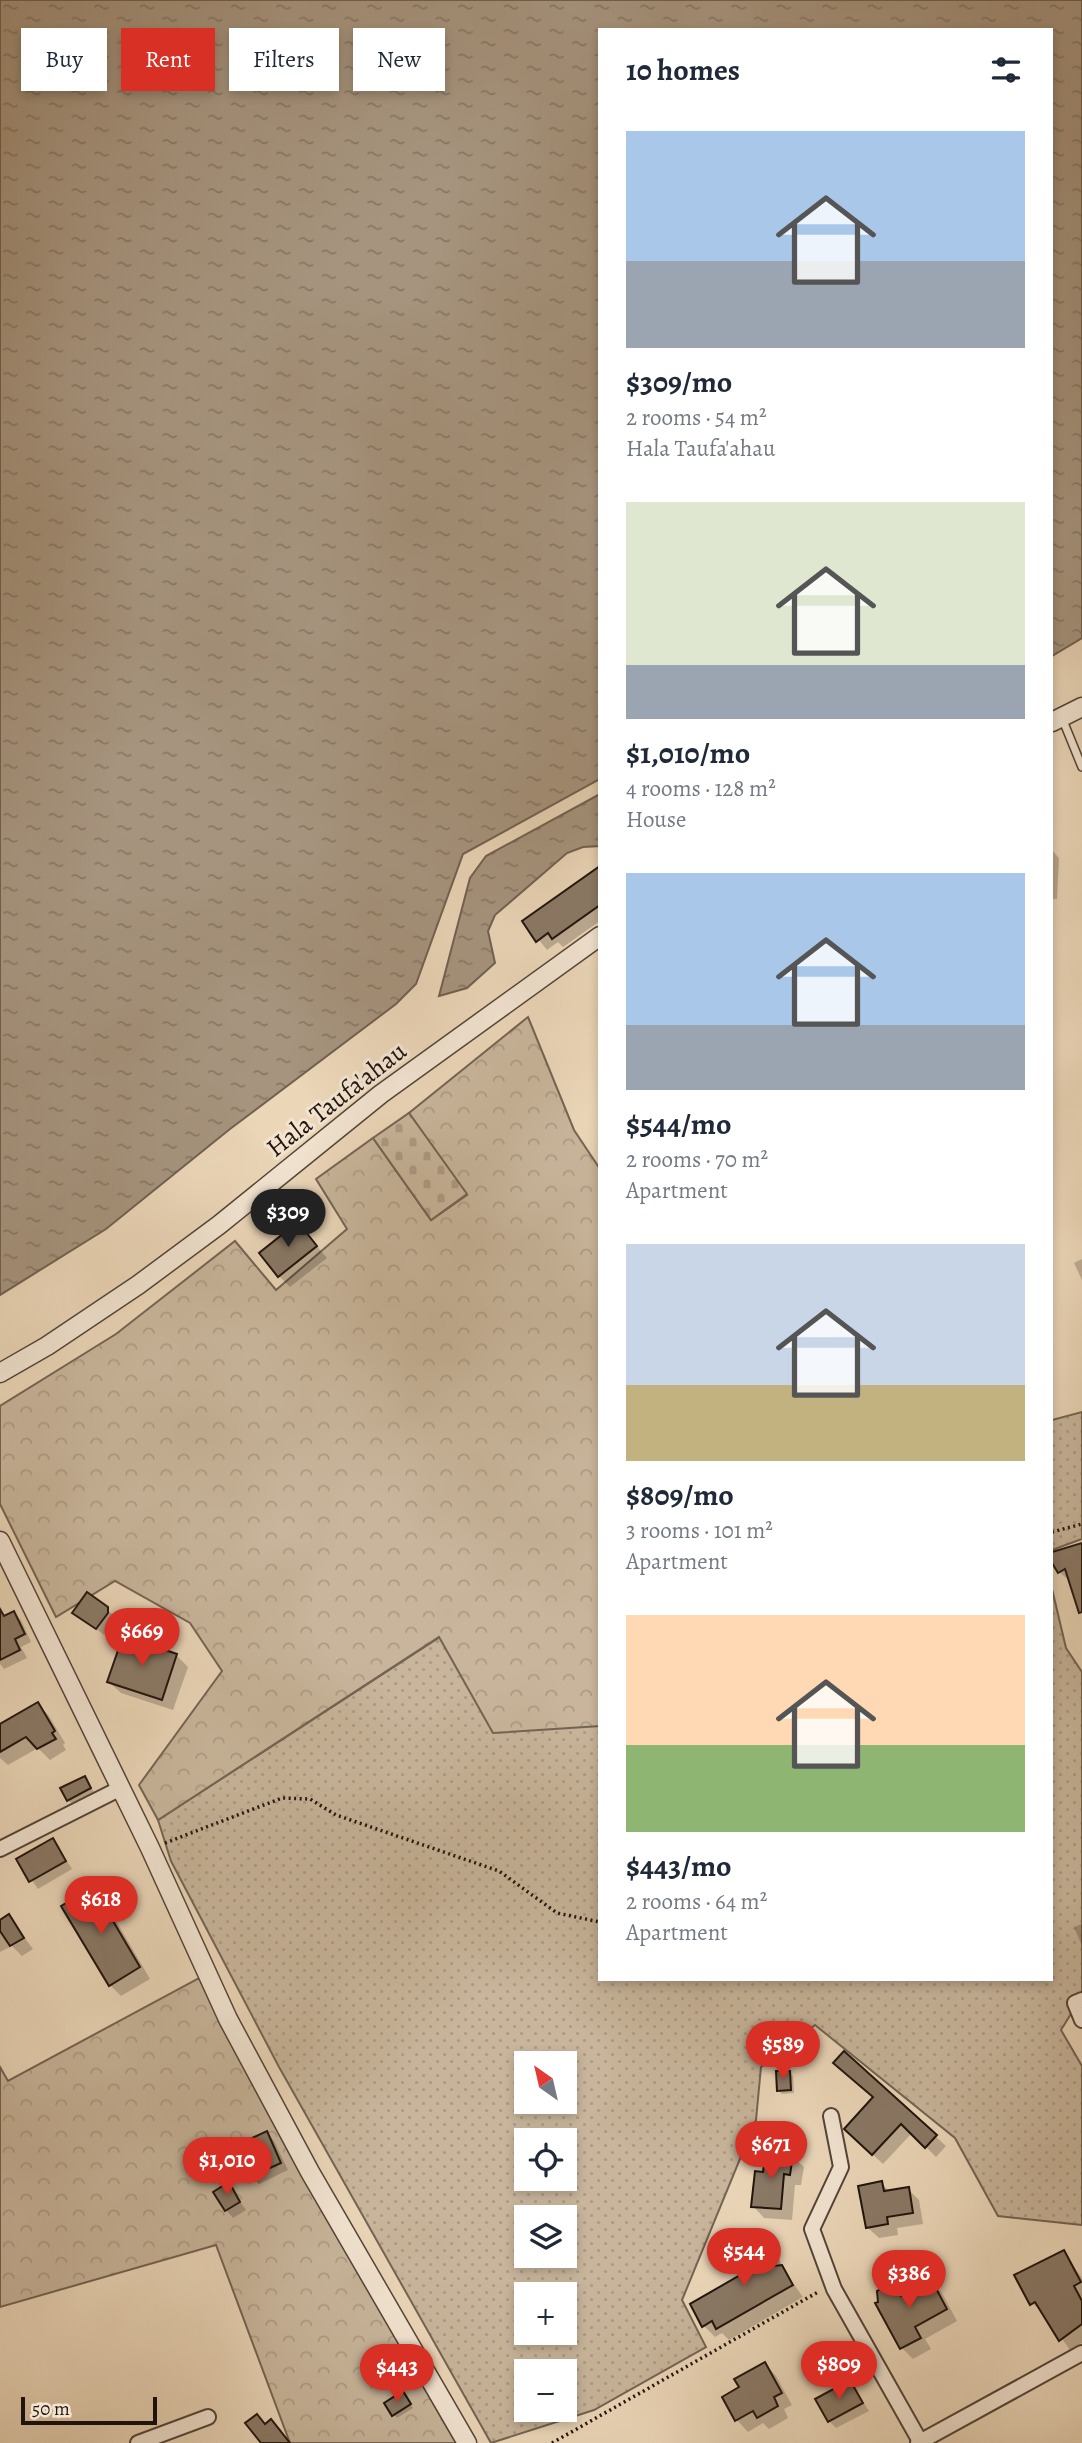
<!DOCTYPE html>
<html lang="en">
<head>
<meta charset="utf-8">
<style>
	body { margin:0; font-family:Alegreya,serif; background:#f6f6f7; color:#1f2937; height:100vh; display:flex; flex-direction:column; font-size:26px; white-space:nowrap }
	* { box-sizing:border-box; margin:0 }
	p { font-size:23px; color:#747a83 }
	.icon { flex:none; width:38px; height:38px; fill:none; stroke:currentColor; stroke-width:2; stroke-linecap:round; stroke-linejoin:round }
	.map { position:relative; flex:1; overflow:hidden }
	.drawer { position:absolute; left:598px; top:28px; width:455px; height:1953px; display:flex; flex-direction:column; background:#fff; border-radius:0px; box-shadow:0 4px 10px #0003 }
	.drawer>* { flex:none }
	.banner { position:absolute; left:21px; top:28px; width:472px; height:63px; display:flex; gap:14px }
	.needle { width:46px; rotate:326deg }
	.fabs { position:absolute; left:514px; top:2051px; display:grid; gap:14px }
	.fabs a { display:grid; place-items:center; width:63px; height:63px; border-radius:0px; background:#fff; box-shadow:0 4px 10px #0003; font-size:35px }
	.scale { position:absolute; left:21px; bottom:18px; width:136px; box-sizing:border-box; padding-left:7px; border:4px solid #20140d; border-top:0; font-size:19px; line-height:24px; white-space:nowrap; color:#20140d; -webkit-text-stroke:5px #f2e4d1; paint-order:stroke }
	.price { position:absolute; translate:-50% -60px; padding:0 16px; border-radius:24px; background:#d93025; color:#fff; font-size:23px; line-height:46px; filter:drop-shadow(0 2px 4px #0008) }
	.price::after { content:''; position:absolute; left:50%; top:42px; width:21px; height:16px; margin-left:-10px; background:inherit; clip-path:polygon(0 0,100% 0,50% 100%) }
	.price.on { background:#222; color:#fff }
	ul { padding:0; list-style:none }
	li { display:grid; align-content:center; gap:14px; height:371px; padding:0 28px }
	li span { display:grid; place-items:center; height:217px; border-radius:0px; color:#555 }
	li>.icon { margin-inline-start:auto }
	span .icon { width:126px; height:126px; fill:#fffc; stroke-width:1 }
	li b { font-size:30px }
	h2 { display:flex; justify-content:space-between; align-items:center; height:84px; padding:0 28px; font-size:30px }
	.chip { padding:0 24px; border-radius:0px; background:#fff; box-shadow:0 4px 10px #0003; font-size:24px; line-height:63px }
	.chip.on { background:#d93025; color:#fff }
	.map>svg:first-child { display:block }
	.green { fill:url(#green-dots); stroke:#746454; stroke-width:2; fill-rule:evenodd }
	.forest { fill:url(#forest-crowns); stroke:#746454; stroke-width:2 }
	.cemetery { fill:url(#cemetery-stones); stroke:#746454; stroke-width:2 }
	.water { fill:url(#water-ripples); stroke:#706151; stroke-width:2 }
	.shadow { fill:#0003 }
	.building { fill:#8a7966; stroke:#20140d; stroke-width:2 }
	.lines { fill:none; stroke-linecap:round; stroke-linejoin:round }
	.service-casing { stroke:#534438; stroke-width:10 }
	.minor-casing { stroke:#534438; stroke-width:18 }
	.tertiary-casing { stroke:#534438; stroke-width:21 }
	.path { stroke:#20140d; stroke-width:3.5; stroke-dasharray:2 3.5; stroke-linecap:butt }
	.service { stroke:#f2e4d1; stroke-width:7 }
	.minor { stroke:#f2e4d1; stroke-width:14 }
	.tertiary { stroke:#f2e4d1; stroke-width:18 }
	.labels { text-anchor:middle; stroke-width:6; stroke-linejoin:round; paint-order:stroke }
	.street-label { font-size:26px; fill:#20140d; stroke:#f2e4d1 }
</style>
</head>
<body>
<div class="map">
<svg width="1082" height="2443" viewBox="0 0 1082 2443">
	<defs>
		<pattern id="green-dots" width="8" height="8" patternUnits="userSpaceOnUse" patternTransform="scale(1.75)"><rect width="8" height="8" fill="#c8b59b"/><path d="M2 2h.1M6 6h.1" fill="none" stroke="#ac9b84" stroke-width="1.8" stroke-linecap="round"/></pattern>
		<pattern id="forest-crowns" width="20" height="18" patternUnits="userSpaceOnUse" patternTransform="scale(1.75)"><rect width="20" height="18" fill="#c8b59b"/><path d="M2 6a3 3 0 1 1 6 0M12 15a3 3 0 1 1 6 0" fill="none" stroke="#ac9b84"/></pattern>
		<pattern id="cemetery-stones" width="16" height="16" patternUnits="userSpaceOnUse" patternTransform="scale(1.75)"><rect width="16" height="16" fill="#c8b59b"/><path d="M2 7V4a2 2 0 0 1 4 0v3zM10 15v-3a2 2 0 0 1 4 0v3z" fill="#ac9b84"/></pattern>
		<pattern id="water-ripples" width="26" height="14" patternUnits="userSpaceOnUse" patternTransform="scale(1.75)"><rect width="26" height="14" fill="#a6947e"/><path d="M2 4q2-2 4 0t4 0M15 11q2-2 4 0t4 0" fill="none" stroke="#877866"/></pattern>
	</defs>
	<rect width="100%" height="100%" fill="#ebd6b8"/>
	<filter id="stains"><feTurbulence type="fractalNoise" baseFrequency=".00286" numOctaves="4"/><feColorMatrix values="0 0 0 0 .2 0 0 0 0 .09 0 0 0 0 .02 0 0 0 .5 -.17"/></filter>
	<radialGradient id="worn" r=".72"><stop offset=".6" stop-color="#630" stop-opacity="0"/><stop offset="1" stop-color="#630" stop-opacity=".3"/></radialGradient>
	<g class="green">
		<path d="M1082,1412V1539L1052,1550V1420Z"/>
		<path d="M1052,1589L1066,1648L1082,1672V1996L1061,2030L1082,2066V2225L998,2216L955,2138L815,2025L761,2067L756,2120L682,2300L706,2347L594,2410L491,2443L279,2067L171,1861L158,1820L440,1637L493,1732L600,1725V1979H1052ZM527,2063H565V2102H527ZM527,2140H565V2179H527ZM527,2217H565V2256H527ZM527,2294H565V2333H527ZM527,2371H565V2410H527Z"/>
	</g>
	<g class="forest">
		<path d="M528,1017L574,1130L600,1169V1726L493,1733L439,1637L158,1820L139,1785L222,1671L190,1623L115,1581L56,1617L0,1504V1406L116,1334L235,1241L276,1290L347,1229L316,1179L373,1138L431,1220L467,1195L409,1113Z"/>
		<path d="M199,1978L302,2175L456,2443H290L216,2245L0,2307V2067L8,2081Z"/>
	</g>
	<path class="cemetery" d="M409,1113L467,1194L431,1220L373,1138Z"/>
	<g class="water">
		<path d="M0,0H1082V638L1052,656V30H600V779L463,854L416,984L396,1004L230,1129L106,1229L0,1295Z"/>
		<path d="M600,794V846L583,847L567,853L495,915L488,931L495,963L467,988L439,996L470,878L486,856Z"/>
	</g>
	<g class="shadow">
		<path d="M1052,850L1059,858L1057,899H1052Z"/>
		<path d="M600,869V921L563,947L558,942L547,950L524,921Z"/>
		<path d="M298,1224L327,1258L290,1287L279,1276Z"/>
		<path d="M1082,1259V1280L1074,1263Z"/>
		<path d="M1082,1545V1606L1070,1581L1059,1572L1052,1559V1554Z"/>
		<path d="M87,1595L117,1618L104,1635L75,1613Z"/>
		<path d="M14,1613L21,1620L31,1642L21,1647L27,1658L4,1669L0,1664V1619Z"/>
		<path d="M176,1655L188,1667L173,1710L121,1693L109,1682Z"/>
		<path d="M38,1704L49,1716L65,1743L63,1745L66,1750L50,1760L38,1748L8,1765L0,1758V1726Z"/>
		<path d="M84,1778L97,1796L76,1807L68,1800Z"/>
		<path d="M53,1840L72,1869L38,1889L18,1860Z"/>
		<path d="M92,1889L104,1900L150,1979L121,1996L110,1985Z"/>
		<path d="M9,1917L33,1949L22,1956L12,1946L0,1952V1922Z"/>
		<path d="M1082,1924V1946L1074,1927Z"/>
		<path d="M844,2053L946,2146L936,2157L912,2133L883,2164L856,2139L875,2097Z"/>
		<path d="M790,2073L793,2076L794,2093L782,2094L779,2091Z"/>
		<path d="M267,2133L274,2141L288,2170L259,2184L251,2176Z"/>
		<path d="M792,2156L804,2167L801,2185H795L792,2220L764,2218L753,2206L764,2174Z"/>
		<path d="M881,2183L890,2192L908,2189L919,2200L923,2224L897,2228L898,2235L879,2238L867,2227Z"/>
		<path d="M228,2185L246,2210L233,2218L226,2210Z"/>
		<path d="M764,2239L776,2251L783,2269L803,2297L729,2340L722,2333L715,2337L704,2326L750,2272Z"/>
		<path d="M1063,2252L1082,2278V2343L1070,2350L1043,2312L1032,2303Z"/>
		<path d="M930,2281L942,2293L957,2321L925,2339L931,2349L913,2359L902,2348L893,2284L904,2296Z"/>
		<path d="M765,2364L776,2376L792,2405L784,2409L788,2418L769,2429L763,2423L748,2432L737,2420L724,2397L741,2388Z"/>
		<path d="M850,2382L869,2411L836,2428L829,2421Z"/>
		<path d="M405,2396L413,2408L397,2418L386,2404Z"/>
	</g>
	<g class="building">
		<path d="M600,866V905L552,939L548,933L536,942L522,921Z"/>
		<path d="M298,1222L317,1246L278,1277L259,1253Z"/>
		<path d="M1082,1543V1612L1079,1613L1065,1569L1058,1573L1052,1563V1552Z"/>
		<path d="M87,1592L108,1607V1613L96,1629L72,1613Z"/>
		<path d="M0,1609L4,1616L14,1611L25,1634L15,1639L20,1650L0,1660Z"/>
		<path d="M123,1636L177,1654L162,1700L107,1682Z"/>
		<path d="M38,1702L55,1731L52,1733L56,1739L37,1749L26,1737L0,1752V1724Z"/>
		<path d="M85,1776L91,1788L67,1801L60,1788Z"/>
		<path d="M53,1838L66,1861L29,1882L16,1859Z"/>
		<path d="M93,1887L140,1967L109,1986L61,1906Z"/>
		<path d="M9,1914L24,1938L10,1946L0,1931V1920Z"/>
		<path d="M844,2051L937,2135L925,2148L901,2124L872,2155L844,2129L873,2097L833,2063Z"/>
		<path d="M776,2071H790L791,2090L777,2091Z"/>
		<path d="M267,2131L281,2163L250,2177L235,2146Z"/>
		<path d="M766,2151L793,2154L790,2175L784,2174L781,2209L751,2207L755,2171L763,2172Z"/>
		<path d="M882,2181L884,2191L909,2187L913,2213L887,2217L888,2224L866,2228L858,2186Z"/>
		<path d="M229,2182L240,2202L225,2211L213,2192Z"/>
		<path d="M765,2237L771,2247L774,2266L782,2265L793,2285L716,2329L712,2321L702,2327L690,2304L747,2271L737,2254Z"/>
		<path d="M1064,2250L1081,2282L1074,2286L1082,2301V2324L1059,2341L1035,2302L1030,2305L1014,2275Z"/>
		<path d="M931,2279L947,2309L915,2327L921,2338L900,2349L875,2303L878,2302L877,2291L893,2282L901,2296Z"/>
		<path d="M765,2362L782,2393L774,2397L778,2406L757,2418L753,2411L735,2421L722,2397L739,2387L734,2379Z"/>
		<path d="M850,2380L863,2403L828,2422L815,2399Z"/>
		<path d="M403,2391L411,2404L392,2416L384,2403Z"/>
		<path d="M257,2414L265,2424L271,2419L290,2443H261L245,2423Z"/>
	</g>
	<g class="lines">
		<g class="service-casing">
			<path id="service" d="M1062,718L1082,767"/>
		</g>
		<g class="minor-casing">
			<g id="minor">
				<path d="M0,1849L119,1789"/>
				<path d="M1082,2000L1075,2003L1082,2020"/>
				<path d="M831,2116L841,2167L812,2229L834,2289L921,2443"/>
				<path d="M138,2443L208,2417"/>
				<path d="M918,2443L1082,2353"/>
			</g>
		</g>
		<g class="tertiary-casing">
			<g id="tertiary">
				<path d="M1052,722L1082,707"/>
				<path d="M0,1373L47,1346L138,1285L219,1225L381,1094L600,936"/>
				<path d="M0,1541L150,1848L228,2019L310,2172L467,2443"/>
			</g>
		</g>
		<g class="path">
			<path d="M1052,1532L1082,1524"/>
			<path d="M165,1843L282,1798L310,1799L336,1815L499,1871L557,1913L600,1922"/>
			<path d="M552,2443L818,2292"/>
		</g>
		<use href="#service" class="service"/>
		<use href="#minor" class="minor"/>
		<use href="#tertiary" class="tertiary"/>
	</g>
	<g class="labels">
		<g class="street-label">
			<text transform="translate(336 1099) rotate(-38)" y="9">Hala Taufa'ahau</text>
		</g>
	</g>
	<rect width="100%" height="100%" filter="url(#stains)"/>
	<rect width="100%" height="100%" fill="url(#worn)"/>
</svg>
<div class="fabs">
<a><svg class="needle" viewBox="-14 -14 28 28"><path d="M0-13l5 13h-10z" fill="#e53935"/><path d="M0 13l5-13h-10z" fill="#747a83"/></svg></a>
<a><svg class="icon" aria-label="locate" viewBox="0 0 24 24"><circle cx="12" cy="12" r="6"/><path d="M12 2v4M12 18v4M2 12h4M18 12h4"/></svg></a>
<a><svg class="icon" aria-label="layers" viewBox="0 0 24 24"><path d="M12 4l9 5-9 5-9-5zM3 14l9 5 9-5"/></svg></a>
<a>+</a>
<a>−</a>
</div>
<div class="scale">50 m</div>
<b class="price on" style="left:288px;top:1249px">$309</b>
<b class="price" style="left:142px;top:1668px">$669</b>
<b class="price" style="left:101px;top:1936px">$618</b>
<b class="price" style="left:783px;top:2081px">$589</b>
<b class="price" style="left:771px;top:2181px">$671</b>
<b class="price" style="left:227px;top:2197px">$1,010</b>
<b class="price" style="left:744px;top:2288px">$544</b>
<b class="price" style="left:909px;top:2310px">$386</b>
<b class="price" style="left:839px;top:2401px">$809</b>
<b class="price" style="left:397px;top:2404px">$443</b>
<div class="banner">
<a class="chip">Buy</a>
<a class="chip on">Rent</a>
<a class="chip">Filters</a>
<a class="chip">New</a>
</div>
<section class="drawer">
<h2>10 homes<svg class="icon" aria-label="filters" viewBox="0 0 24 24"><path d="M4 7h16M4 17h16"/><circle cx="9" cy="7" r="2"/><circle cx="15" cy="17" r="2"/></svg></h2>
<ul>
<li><span style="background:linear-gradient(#a9c7e8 60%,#9aa5b1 0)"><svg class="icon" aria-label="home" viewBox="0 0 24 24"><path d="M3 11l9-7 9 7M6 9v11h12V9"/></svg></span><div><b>$309/mo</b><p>2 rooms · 54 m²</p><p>Hala Taufa'ahau</p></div></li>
<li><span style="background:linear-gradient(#dfe7d0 75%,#9aa5b1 0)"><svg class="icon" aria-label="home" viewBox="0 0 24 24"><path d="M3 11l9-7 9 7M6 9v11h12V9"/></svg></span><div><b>$1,010/mo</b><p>4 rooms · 128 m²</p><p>House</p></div></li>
<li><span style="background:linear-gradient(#a9c7e8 70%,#9aa5b1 0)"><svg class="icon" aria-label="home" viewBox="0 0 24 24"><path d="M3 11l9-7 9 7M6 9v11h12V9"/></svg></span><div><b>$544/mo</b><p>2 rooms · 70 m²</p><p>Apartment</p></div></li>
<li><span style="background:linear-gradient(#c9d6e8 65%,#c2b280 0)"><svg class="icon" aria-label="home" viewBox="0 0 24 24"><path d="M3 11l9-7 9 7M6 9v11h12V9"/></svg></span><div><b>$809/mo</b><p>3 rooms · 101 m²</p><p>Apartment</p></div></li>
<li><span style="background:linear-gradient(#ffd9b3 60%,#8fb573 0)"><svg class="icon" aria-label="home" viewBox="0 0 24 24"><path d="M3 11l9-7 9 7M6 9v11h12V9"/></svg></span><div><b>$443/mo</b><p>2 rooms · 64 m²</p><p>Apartment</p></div></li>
</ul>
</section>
</div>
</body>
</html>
